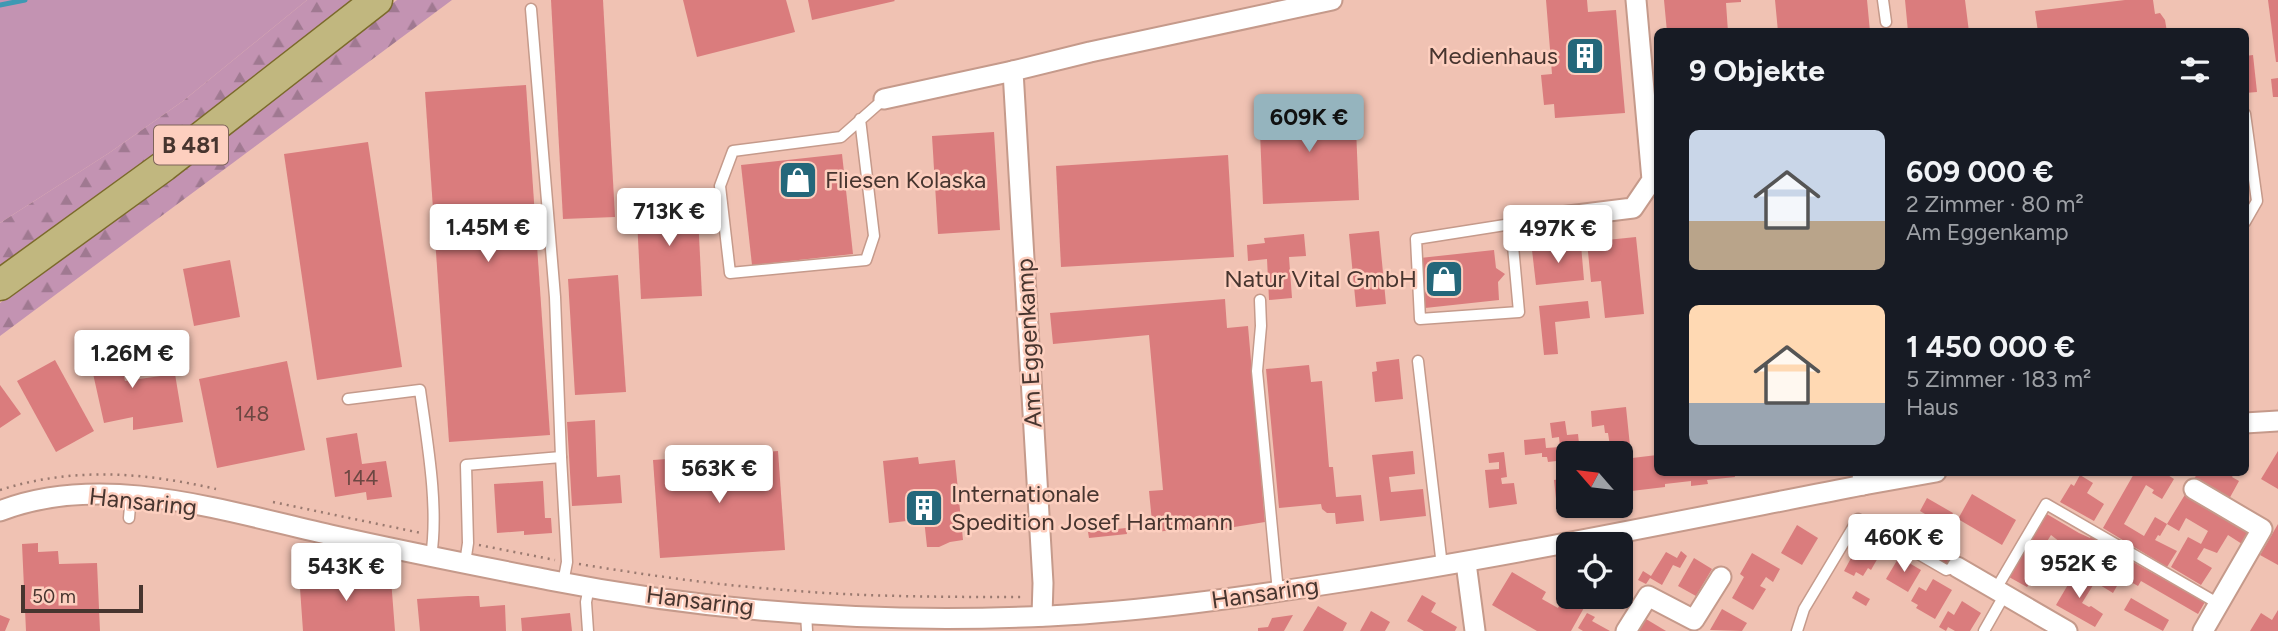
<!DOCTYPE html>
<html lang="de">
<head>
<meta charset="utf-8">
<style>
	body { margin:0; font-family:Figtree,sans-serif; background:#20242c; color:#f1f3f6; height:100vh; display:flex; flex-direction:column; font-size:26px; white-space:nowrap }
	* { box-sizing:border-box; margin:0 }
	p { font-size:23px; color:#9ea1a6 }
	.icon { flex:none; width:38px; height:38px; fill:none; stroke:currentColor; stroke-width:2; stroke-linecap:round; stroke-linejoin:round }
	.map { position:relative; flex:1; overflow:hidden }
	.panel { position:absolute; left:1654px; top:28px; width:595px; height:448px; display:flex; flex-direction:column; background:#171b24; border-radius:10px; box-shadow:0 2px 5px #0004 }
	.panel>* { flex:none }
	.needle { width:46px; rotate:298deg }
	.buttons { position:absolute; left:1556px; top:441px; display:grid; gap:14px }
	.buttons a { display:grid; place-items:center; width:77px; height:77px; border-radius:10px; background:#171b24; box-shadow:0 2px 5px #0004; font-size:35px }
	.scale { position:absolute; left:21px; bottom:18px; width:122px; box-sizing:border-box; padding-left:7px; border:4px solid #47352f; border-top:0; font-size:19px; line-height:24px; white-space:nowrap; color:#47352f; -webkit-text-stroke:5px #fdcfbf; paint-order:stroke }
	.price { position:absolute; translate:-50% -60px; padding:0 16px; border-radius:7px; background:#fff; color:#222; font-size:23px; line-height:46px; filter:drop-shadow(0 2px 4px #0008) }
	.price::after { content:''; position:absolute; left:50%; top:42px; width:21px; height:16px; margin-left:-10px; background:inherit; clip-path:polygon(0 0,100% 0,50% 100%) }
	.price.selected { background:#95b4be; color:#111 }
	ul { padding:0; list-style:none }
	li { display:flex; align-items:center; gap:21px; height:175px; padding:0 35px }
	li span { display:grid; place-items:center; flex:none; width:196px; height:140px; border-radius:10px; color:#555 }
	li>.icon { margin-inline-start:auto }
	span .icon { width:84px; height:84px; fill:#fffc; stroke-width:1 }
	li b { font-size:30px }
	h2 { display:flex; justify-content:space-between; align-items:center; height:84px; padding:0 35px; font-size:30px }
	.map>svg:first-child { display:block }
	.green { fill:#c393b2 }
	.forest { fill:url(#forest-firs) }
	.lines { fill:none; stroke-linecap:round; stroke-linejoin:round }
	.stream { stroke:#3d99b3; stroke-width:5 }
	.building { fill:#da7c7d }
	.lane-casing { stroke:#c59a8b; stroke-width:13 }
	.street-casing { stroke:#c59a8b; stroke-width:23 }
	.primary-casing { stroke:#7b6a2b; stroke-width:33 }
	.path { stroke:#99796f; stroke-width:2.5; stroke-dasharray:2 5; stroke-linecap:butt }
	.lane { stroke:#fff; stroke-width:10 }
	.street { stroke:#fff; stroke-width:19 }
	.primary { stroke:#c1b77f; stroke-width:30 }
	.labels { text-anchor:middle; stroke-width:5; stroke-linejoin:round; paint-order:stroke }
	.number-label { font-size:21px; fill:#6c4742 }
	.shield { fill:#fdcfbf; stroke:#7e635a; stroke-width:2 }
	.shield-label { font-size:23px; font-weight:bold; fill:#47352f }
	.poi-label { font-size:24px; fill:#47352f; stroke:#fdcfbf; text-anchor:end }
	.street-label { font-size:24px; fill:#47352f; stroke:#fdcfbf }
</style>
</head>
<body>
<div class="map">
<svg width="2278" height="631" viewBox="0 0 2278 631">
	<defs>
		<pattern id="forest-firs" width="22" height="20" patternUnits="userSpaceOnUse" patternTransform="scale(1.75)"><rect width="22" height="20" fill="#c393b2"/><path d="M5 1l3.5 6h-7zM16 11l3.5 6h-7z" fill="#a07991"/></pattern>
	</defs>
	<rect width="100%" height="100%" fill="#f0c2b3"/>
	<path class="green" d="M0,0H307L183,101L109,153L0,223Z"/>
	<g class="forest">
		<path d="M307,0H353L124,178L0,266V223L109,153L183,101Z"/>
		<path d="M397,0H452L0,336V303Z"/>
	</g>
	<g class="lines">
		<path class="stream" d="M0,5L25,0"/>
	</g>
	<g class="building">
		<path d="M551,0H603L615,217L563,219Z"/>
		<path d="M683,0H786L795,32L697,57Z"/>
		<path d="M808,0H894L895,1L812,20Z"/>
		<path d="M1546,0H1587L1588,12L1616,10L1625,113L1555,118L1554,104L1544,105L1541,75L1552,74Z"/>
		<path d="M1664,0H1741V2L1726,3L1728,32H1667Z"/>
		<path d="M1775,0H1867L1870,32H1778Z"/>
		<path d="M1905,0H1965L1969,32H1908Z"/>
		<path d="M2125,0H2153L2155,14L2160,13L2165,20L2167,32H2038L2035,11Z"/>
		<path d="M2268,0H2278V62H2276Z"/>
		<path d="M2253,55L2257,92L2245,93V56Z"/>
		<path d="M2278,78V97H2273L2271,79Z"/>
		<path d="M526,85L550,435L449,442L425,92Z"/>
		<path d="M1355,105L1359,200L1263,204L1259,109Z"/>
		<path d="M994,132L1000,230L938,234L932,136Z"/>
		<path d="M368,142L402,367L317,380L284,154Z"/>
		<path d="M842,154L853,254L752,265L741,165Z"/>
		<path d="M1228,155L1234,257L1061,267L1056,166Z"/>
		<path d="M697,196L702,296L641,299L636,199Z"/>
		<path d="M1379,231L1386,304L1356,307L1349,234Z"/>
		<path d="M1304,234L1306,256L1289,257L1292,298L1269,300L1267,259L1248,261L1247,245L1265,243L1264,238Z"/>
		<path d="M1636,237L1644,314L1605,318L1601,281L1591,282L1587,242Z"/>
		<path d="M1581,245L1584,280L1536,285L1532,250Z"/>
		<path d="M1494,250L1496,268L1505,274L1498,282L1499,300L1425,308L1420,258Z"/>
		<path d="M230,260L240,317L194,326L183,269Z"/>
		<path d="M618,275L626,392L575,395L568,279Z"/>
		<path d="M1225,299L1227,328L1248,326L1265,522L1222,529V526L1153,532L1149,491L1163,490L1149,335L1053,344L1050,313Z"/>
		<path d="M1588,301L1590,318L1555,322L1558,354L1544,355L1539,306Z"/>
		<path d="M115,335L125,381L175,374L183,422L133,430V417L104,423L86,342Z"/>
		<path d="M1399,359L1403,399L1375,402L1372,372L1377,371L1376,362Z"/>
		<path d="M55,360L94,431L56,452L17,381Z"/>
		<path d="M287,361L305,450L217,468L199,379Z"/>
		<path d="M1309,365L1311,382L1322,381L1329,467H1333L1336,497L1361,495L1364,521L1336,524L1335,513H1327L1322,509L1321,504L1279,508L1266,369Z"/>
		<path d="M0,385L21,414L0,428Z"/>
		<path d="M1626,407L1630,446L1622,447L1624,459L1657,455V472H1734L1735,477L1707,480L1708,484L1691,486V481L1665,484V487L1623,492L1620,490V453H1611L1608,433H1605L1604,425L1592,427L1591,411Z"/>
		<path d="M595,420L597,477L620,475L622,503L572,506L567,422Z"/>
		<path d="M1565,421L1567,435L1578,434L1580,453H1568V456L1564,457L1565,460L1548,462L1547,457H1542V453L1525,455L1524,440L1545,438L1546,448L1560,447L1559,437L1552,438L1550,423Z"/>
		<path d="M357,433L362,464L386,461L392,497L367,500L366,492L335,497L326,438Z"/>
		<path d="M778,451L785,550L660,558L653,460Z"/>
		<path d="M1413,451L1415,474L1389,477L1391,492L1423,489L1426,516L1380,521L1372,455Z"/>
		<path d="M2278,451V489L2261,479Z"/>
		<path d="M1504,452L1507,477L1501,478L1502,484L1514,483L1517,504L1489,508L1485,470L1499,469V462L1489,463L1488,454Z"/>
		<path d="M918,457L919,464L955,460L963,540L950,542L939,547H927L924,519L889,523L883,461Z"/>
		<path d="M1565,471H1568V498L1556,499L1554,480L1566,478Z"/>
		<path d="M2135,472H2163L2174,479L2162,499L2152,493L2154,490L2146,485L2124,524L2144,536L2155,517L2167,524L2160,536L2158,535L2155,540L2177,551L2167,567L2103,528Z"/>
		<path d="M2198,472H2235L2232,477L2239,481L2228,501L2193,481Z"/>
		<path d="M2080,475L2093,483L2087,493L2104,504L2094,521L2060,502L2071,484L2074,486Z"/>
		<path d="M543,481L545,518H551L552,533L524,535V531L497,533L494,484Z"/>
		<path d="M2186,493L2251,528L2242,544L2228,535L2217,553L2204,548L2197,559L2212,568L2201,585L2171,567L2188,537L2201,544L2208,531L2186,518L2179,531L2167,524Z"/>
		<path d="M1972,494L2016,520L2002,545L1958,519Z"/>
		<path d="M1927,498L1953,513L1945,526L1920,511Z"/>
		<path d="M2045,513L2079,533L2090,538L2091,536L2112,548L2102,566L2082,553L2074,570L2061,562L2069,549L2051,535L2041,551L2062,563L2055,574L2041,566L2027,587L2009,577Z"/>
		<path d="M1891,516L1955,553L1947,566L1884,529Z"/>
		<path d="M2278,524V565L2260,555Z"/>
		<path d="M1797,525L1818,538L1802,565L1781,553Z"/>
		<path d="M1126,528L1127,534L1089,538L1088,532Z"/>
		<path d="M1862,538L1869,542L1871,539L1882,544L1876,554L1879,556L1871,570L1868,568L1863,576L1856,572L1854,576L1844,571Z"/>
		<path d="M38,543V552L58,551L59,564L97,563L100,631H26L22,544Z"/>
		<path d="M1681,551L1687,556L1680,568L1673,565L1662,585L1650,578L1646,584L1638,580L1643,571L1651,576L1666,552L1677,558Z"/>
		<path d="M2113,551L2205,602L2198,614L2141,581L2138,586L2122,577L2113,593L2095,582Z"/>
		<path d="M1752,553L1780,569L1773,582L1766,577L1760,586L1766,589L1753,610L1732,598L1744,577L1740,574Z"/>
		<path d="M1899,557L1921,570L1908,592L1886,579Z"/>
		<path d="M1694,558L1712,569L1696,596L1678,586Z"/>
		<path d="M1620,565L1629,570L1620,584Z"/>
		<path d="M348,570V573L353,572L358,577V581L391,579L395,631H303L299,574Z"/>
		<path d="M2076,571L2095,582L2082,603L2089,607L2091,606L2103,614L2095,627L2056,605Z"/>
		<path d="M1512,572L1546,592L1542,599L1558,608L1565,595L1585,606L1571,631H1537L1492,605Z"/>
		<path d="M1933,579L1952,590L1935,619L1916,608L1918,605L1911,601L1919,587L1926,591Z"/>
		<path d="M1856,591L1870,599L1866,606L1852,598Z"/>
		<path d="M1422,595L1436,603L1431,612L1457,627L1455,631H1424L1407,621Z"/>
		<path d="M468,596H479L480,607L505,605L506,631H420L417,599Z"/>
		<path d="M2131,598L2169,620L2163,631L2124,610Z"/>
		<path d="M1962,601L1981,613L1970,631H1955L1948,627L1946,631L1939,627L1948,611L1954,615Z"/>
		<path d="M1318,606L1347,623L1343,631H1303Z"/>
		<path d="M1722,609L1747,623L1742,631L1710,630Z"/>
		<path d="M2278,610V631H2250L2261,613L2272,620Z"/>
		<path d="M1371,611L1390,622L1385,631H1360Z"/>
		<path d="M570,613L572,631H522L521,618Z"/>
		<path d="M1587,613L1595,617L1592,621L1610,631H1583L1578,628Z"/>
		<path d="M0,615L10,619L5,631H0Z"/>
		<path d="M1293,615L1284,631H1258V628L1268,627L1272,618Z"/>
		<path d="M1646,619L1666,631H1639Z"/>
	</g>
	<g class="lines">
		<g class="lane-casing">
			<g id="lane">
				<path d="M1883,0L1886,22"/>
				<path d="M531,9L555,297L561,457"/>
				<path d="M2245,114L2257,201L2245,222"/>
				<path d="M860,119L874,236L866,260L730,273L720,186L733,151L841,137L884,99"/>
				<path d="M1511,224L1519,312L1420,319L1416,239L1524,222L1536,220"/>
				<path d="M1260,300L1261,326L1257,371L1278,592"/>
				<path d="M1418,361L1442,566"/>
				<path d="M348,399L420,390C427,441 439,506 431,557"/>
				<path d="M129,518L131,495"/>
				<path d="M465,563L468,543L466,465L561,457L567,562L563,583"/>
				<path d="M1996,589L2046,504L2219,604"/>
				<path d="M806,613L807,631"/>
				<path d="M588,631L586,602L589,587"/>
				<path d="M1797,631L1804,609L1858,519L1946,570L1957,567"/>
				<path d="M1984,631L2005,594"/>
			</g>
		</g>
		<g class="street-casing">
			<g id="street">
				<path d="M884,99L1013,71"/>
				<path d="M1536,220L1633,208L1652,180L1636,0"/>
				<path d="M2245,423L2278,421"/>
				<path d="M1862,472L1863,485L1936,472"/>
				<path d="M2194,489L2262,529L2203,631"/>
				<path d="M0,511C105,470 230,513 335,536C406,552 478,566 549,580C712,612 883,624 1049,616C1147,611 1244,597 1341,582C1516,555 1689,519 1863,485"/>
				<path d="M1466,563L1475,631"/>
				<path d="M1957,567L2067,631"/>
				<path d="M1042,616L1043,583L1013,71L1090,52L1332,0"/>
				<path d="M1626,631L1648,596L1694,620L1721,577"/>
			</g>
		</g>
		<g class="primary-casing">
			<path id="primary" d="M0,285L164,166L377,0"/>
		</g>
		<g class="path">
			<path d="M0,490C72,467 143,472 216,489"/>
			<path d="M273,502L421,533"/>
			<path d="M479,545L555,560"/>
			<path d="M579,564C647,575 716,585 785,590C865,597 945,597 1025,597"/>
		</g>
		<use href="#lane" class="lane"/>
		<use href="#street" class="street"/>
		<use href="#primary" class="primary"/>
	</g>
	<defs>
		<g id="building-square" transform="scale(2.0125)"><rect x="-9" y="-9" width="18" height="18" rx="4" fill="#24677a" stroke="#fdcfbf"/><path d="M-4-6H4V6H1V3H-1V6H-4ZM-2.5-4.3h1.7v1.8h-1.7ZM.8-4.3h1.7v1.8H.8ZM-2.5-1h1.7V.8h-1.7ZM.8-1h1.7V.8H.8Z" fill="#fff"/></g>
		<g id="shop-square" transform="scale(2.0125)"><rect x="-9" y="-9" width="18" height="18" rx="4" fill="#24677a" stroke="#fdcfbf"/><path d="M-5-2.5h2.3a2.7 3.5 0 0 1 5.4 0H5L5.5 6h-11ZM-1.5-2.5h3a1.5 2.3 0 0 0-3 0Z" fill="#fff"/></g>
	</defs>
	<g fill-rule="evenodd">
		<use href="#building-square" x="1585" y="56"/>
		<use href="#shop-square" x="798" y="180"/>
		<use href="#shop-square" x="1444" y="279"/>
		<use href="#building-square" x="924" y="508"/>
	</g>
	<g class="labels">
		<g class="number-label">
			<text x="252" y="421">148</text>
			<text x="361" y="485">144</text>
		</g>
		<rect class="shield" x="154" y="125.5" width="74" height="39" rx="5"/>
		<g class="shield-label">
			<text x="191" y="153">B 481</text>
		</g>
		<g class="poi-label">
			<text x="1558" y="64">Medienhaus</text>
			<text x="825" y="188" text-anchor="start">Fliesen Kolaska</text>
			<text x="1417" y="287">Natur Vital GmbH</text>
			<text x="951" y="502" text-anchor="start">Internationale<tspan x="951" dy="28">Spedition Josef Hartmann</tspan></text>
		</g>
		<g class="street-label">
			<text transform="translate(1029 343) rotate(-93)" y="8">Am Eggenkamp</text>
			<text transform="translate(143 502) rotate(6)" y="8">Hansaring</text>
			<text transform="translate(1265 593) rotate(-8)" y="8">Hansaring</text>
			<text transform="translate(700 601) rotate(7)" y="8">Hansaring</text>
		</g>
	</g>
</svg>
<div class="buttons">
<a><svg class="needle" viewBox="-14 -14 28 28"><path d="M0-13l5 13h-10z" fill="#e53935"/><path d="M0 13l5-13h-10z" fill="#9ea1a6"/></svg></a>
<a><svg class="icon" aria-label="locate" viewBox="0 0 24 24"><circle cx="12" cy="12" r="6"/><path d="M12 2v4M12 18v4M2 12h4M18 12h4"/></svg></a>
</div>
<div class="scale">50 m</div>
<b class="price selected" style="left:1309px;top:154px">609K €</b>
<b class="price" style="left:669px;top:248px">713K €</b>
<b class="price" style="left:488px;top:264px">1.45M €</b>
<b class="price" style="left:1558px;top:265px">497K €</b>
<b class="price" style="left:132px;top:390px">1.26M €</b>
<b class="price" style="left:719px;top:505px">563K €</b>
<b class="price" style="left:1904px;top:574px">460K €</b>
<b class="price" style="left:2079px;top:600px">952K €</b>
<b class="price" style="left:346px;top:603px">543K €</b>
<section class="panel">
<h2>9 Objekte<svg class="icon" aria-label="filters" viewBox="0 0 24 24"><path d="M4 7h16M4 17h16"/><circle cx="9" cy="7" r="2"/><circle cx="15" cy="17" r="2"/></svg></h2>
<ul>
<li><span style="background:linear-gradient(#c9d6e8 65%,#b9a48a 0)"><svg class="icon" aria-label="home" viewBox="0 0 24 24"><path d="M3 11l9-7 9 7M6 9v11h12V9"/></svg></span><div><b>609 000 €</b><p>2 Zimmer · 80 m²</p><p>Am Eggenkamp</p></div></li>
<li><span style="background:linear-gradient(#ffd9b3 70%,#9aa5b1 0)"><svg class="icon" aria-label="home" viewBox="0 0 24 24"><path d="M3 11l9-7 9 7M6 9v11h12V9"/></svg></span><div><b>1 450 000 €</b><p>5 Zimmer · 183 m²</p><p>Haus</p></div></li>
</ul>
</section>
</div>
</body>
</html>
